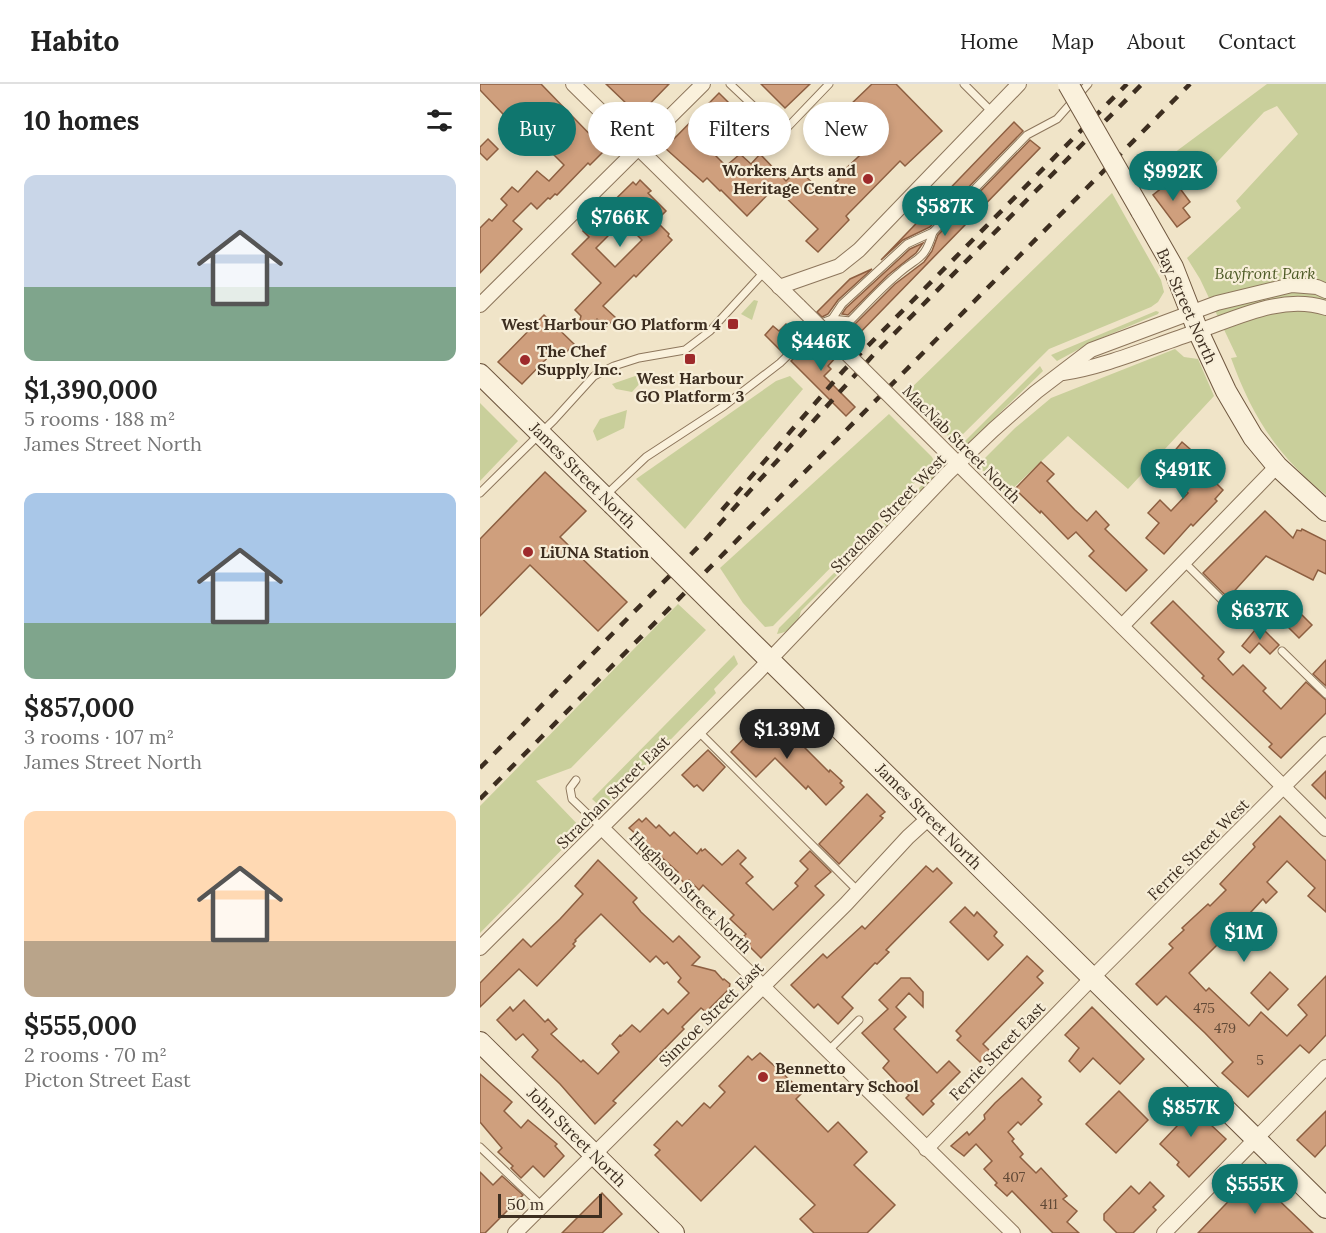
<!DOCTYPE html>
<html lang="en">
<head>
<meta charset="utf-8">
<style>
	body { margin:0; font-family:Lora,serif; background:#f6f6f6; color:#222; height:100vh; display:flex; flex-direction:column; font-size:22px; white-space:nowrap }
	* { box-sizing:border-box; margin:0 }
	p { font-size:20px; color:#767676 }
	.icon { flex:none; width:33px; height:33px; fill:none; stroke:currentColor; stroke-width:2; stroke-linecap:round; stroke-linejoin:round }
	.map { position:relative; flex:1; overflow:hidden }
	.sheet { display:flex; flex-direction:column; background:#fff; width:480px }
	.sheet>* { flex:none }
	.hud { position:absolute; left:18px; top:18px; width:570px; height:54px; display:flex; gap:12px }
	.scale { position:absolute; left:18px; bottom:15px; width:104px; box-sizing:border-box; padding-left:6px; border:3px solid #3d2e20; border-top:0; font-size:16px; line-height:21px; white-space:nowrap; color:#3d2e20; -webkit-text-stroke:4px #f7eed8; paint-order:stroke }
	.price { position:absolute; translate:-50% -51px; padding:0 14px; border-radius:21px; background:#0f766e; color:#fff; font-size:20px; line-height:39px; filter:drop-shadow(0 2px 3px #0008) }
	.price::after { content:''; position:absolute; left:50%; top:36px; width:18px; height:14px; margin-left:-9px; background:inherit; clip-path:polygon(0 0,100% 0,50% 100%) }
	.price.current { background:#222; color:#fff }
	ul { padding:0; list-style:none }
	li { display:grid; align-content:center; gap:12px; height:318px; padding:0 24px }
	li span { display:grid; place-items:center; height:186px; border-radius:12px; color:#555 }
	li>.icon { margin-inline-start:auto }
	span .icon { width:108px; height:108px; fill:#fffc; stroke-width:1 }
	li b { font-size:26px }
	h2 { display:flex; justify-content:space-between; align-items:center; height:72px; padding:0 24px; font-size:26px }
	.pill { padding:0 21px; border-radius:27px; background:#fff; box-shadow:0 3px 9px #0003; font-size:21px; line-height:54px }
	.pill.current { background:#0f766e; color:#fff }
	header { display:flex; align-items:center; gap:36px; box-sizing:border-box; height:84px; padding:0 30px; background:#fff; border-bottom:2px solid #e0e0e0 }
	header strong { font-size:28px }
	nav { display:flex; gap:33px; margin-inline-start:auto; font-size:21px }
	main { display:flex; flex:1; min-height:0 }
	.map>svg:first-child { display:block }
	.green { fill:#c9cf9b }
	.building { fill:#cf9f7d; stroke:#8d5f41; stroke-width:1.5; fill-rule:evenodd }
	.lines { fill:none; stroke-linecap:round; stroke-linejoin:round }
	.lane-casing { stroke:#8d765c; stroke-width:9 }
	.street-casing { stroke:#8d765c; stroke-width:16 }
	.secondary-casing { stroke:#6f573f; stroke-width:22 }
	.lane { stroke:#faf1dc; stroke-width:7 }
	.street { stroke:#faf1dc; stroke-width:14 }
	.secondary { stroke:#faf1dc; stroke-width:20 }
	.rail { stroke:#3d2e20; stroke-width:4.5; stroke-dasharray:10 10; stroke-linecap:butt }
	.street-bridge-casing { stroke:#8d765c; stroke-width:16; stroke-linecap:butt }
	.secondary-bridge-casing { stroke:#6f573f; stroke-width:22; stroke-linecap:butt }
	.street-bridge { stroke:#faf1dc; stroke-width:14 }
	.secondary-bridge { stroke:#faf1dc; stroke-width:20 }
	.poi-dot { fill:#9e2a2b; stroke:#f7eed8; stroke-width:2 }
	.labels { text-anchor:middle; stroke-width:4.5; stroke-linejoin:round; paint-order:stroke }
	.number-label { font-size:14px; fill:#624a37 }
	.poi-label { font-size:16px; font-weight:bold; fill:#3d2e20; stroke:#f7eed8; text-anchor:start }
	.park-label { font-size:16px; font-style:italic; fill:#4d5a26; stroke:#f7eed8 }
	.street-label { font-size:16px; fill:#3d2e20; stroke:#f7eed8 }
</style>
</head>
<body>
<header>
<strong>Habito</strong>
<nav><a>Home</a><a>Map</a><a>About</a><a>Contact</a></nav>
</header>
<main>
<section class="sheet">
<h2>10 homes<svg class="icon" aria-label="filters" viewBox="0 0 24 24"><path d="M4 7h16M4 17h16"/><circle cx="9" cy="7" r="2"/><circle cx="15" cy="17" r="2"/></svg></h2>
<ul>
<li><span style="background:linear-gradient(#c9d6e8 60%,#7fa58c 0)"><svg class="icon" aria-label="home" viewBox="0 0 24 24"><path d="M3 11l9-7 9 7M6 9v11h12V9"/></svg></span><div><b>$1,390,000</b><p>5 rooms · 188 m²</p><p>James Street North</p></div></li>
<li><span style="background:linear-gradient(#a9c7e8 70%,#7fa58c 0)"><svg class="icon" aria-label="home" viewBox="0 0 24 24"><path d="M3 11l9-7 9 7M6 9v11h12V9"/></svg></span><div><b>$857,000</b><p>3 rooms · 107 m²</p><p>James Street North</p></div></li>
<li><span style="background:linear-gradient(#ffd9b3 70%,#b9a48a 0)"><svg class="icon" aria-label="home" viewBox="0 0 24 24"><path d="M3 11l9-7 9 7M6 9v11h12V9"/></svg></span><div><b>$555,000</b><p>2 rooms · 70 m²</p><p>Picton Street East</p></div></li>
</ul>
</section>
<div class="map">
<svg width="846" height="1149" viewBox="0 0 846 1149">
	<rect width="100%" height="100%" fill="#f0e4c8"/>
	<g class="green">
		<path d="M787,0H846V411C797,372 772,332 751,274L757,273L720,195L707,174L761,124L756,117L818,50L797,22L784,28L711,106L692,85L694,69Z"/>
		<path d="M632,109L681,196L684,208L678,218L671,223L569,265L477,356L471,355L426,309Z"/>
		<path d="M274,216L278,217L272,236L261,230Z"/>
		<path d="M676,227L679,228L678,230L612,258L577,277L571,271Z"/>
		<path d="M695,265L704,273L718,275L734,312L648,405L588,352L526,411L502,386V377L535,344L571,314Z"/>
		<path d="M560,282L563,287L489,359L486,362L483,359Z"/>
		<path d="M164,289L163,296L152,308L136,305L132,300Z"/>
		<path d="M310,292L323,305L205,445L156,395L296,297Z"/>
		<path d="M0,319L38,357L0,397Z"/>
		<path d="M147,326L144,344L117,357L113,347L120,335Z"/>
		<path d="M409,330L452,373L454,377L452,381L293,542L285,543L263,519L240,484Z"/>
		<path d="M457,386L460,388L321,527C318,540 310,548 297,550L299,544Z"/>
		<path d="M198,520L226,546L91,684L56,697L102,745L0,849V722Z"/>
		<path d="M254,571L258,580L234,605L236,609L123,725L112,715Z"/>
	</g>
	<g class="building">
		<path d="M0,0H61L125,66L110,81L108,79L77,111L75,110L70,115L68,114L57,125L51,119L33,137L42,145L0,189V144L9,135L12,137L27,121L21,115L32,103L38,108L57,87L69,97L84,81L68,65L62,71L0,6Z"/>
		<path d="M126,0H189L156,34L146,25L149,22Z"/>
		<path d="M281,0H330L305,24Z"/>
		<path d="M392,0H416L462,47L425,82L420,77L366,132L369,136L338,168L326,157L338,145L295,103L267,132L241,106L240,107L227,94L223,98L185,64L239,9L263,33L249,47L237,35L220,53L227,59L225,61L246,82L260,70L271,80L280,70L306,97L318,85L344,110L359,95L357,93L398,54L368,23Z"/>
		<path d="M534,38L543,47L450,143L423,156L401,176Z"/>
		<path d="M8,55L18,65L7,76L0,69V63Z"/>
		<path d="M550,56L560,64L370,259L351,241H374L415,200L444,178L452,167L458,151Z"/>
		<path d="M693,95L710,118L703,124L710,133L697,143L673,111Z"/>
		<path d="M160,96L171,107L168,109L186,127L176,137L189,150L188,152L192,156L156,193L154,191L123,222L136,234L126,243L117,235L111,242L106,238L99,240L101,232L95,226L121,199L92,170L109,153L103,147L153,98L156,101ZM143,137L162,156L135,183L116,164Z"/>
		<path d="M443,159L436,169L408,191L368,231L362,230L366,224L430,165Z"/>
		<path d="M392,185L358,216L348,230L342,233L337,228L370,195Z"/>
		<path d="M64,231L94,260L81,274L74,267L42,300L18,278Z"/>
		<path d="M306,240L316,250L325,240L328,244L303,269L285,251L293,242L299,247Z"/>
		<path d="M336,252L357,272L348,282L351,285L344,292L375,323L366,332L311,277Z"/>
		<path d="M702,358L710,365L706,369L743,406L735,415L737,417L713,442L711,440L684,470L666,454L679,439L668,429L680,416L691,427L708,409L682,382Z"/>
		<path d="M561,378L574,390L567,397L595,426L607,437L616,427L629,441L625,445L667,486L646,507L609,472L614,467L596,448L588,455L561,427L560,429L535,405Z"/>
		<path d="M65,388L106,427L80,453L147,518L118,547L50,481L0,532V455Z"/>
		<path d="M785,427L813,454L817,446L821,447L822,445L846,457V490L838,486L833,496L786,472L748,514L723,489Z"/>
		<path d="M693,517L744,568L738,575L753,591L763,581L786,604L783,607L801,625L826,598L846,616V629L801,674L789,663L792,660L722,594L724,592L671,539Z"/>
		<path d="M819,528L832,541L819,554L806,541Z"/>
		<path d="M779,541L799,561L790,570L779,559L770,569L762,562Z"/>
		<path d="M846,576V602L833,590Z"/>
		<path d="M291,634L315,657L317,656L349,688L350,686L362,697L360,699L364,703L346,721L328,702L326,705L295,674L276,693L251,668L269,649L274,653Z"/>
		<path d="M228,666L245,683L223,707L217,701L214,703L202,691Z"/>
		<path d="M846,687V715L832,701Z"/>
		<path d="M387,710L405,728L400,732L403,734L359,780L339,760Z"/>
		<path d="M800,732L846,777V828L828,812L835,804L807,777L787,798L797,808L786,819L783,815L758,842L755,838L737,857L739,859L709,889L726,907L729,904L769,942L781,928L807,952L827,931L818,921L846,892V951L829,969L820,961L768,1013L742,989L753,978L725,949L686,912L677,921L656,900L693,864L689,860L704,846L702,844L728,820L730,822L746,806L740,800L775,763L773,760Z"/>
		<path d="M166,734L176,744L179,741L190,752L194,748L217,770L221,765L222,767L225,765L242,781L258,766L266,774L260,780L273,793L266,799L293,826L318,802L315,799L328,785L320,777L330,767L351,788L335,802L344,811L281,874L268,861L270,859L264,852L266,850L250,835L254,831L223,801L219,806L209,796L205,800L196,790L198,788L149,744L159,735L162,738Z"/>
		<path d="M118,776L157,814L153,818L161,828L193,858L199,852L220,873L212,881L235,887L243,896L244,895L250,900L249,905L226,928L221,924L202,943L204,945L133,1017L136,1019L115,1040L80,1000L52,973L58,966L43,950L36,956L17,936L30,923L33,927L44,916L65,938L68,935L77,945L71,950L101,978L103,976L118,990L139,968L132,960L140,951L141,952L152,941L160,948L183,925L188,930L209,909L198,898L201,894L187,878L184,880L176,872L170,878L121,830L95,856L96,857L93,860L95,862L57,902L39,885L0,923V899L43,855L51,863L80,835L103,810L95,802Z"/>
		<path d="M446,782L453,788L457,784L472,799L406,866L409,868L397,880L395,879L362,913L373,924L358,940L338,920L334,924L311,901L343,870L347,874L382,842L385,845Z"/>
		<path d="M485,823L494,832L497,828L517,848L514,852L523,861L508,876L470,838Z"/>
		<path d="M547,872L563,887L557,893L563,899L503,960L510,967L500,978L477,956L481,952L476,947Z"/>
		<path d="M790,888L808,905L788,926L771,909Z"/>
		<path d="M421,894H430L443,908V923L429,909L416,923L426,933L414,945L457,989L469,977L480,988L451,1017L454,1020L443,1031L426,1014L429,1011L403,984L409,977L382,949L408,925L399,916Z"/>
		<path d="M612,923L664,975L640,1000L613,974L600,988L589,977L599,964L585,951Z"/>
		<path d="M280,969L323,1008L316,1015L348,1048L358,1038L387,1068L374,1081L415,1121L387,1149H334L320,1135L335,1121L275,1062L221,1117L175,1071L180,1066L174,1061L197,1037L202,1042L224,1019L230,1024L245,1008L239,1002L268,972L272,976Z"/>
		<path d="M0,990L32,1018L24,1027L41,1044L48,1036L77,1060L75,1062L84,1072L64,1093L53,1082L41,1094L31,1084L33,1082L18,1068L22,1064L0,1038Z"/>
		<path d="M542,994L561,1013L558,1016L562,1020L541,1041L538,1038L528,1048L534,1055L532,1057L543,1070L540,1073L556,1089L561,1084L587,1112L583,1115L597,1127L587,1138L599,1149H573L532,1107L527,1112L515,1101L517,1099L504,1085L512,1077L496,1060L484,1072L471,1062L487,1048L489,1051L505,1035L504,1031L515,1019Z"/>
		<path d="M639,1007L668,1036L636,1069L606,1040Z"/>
		<path d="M701,1013L746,1055L709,1093L697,1081L699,1078L680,1060L697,1042L685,1030Z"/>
		<path d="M846,1027V1061L835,1073L817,1056Z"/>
		<path d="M0,1088L13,1101L22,1092L43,1111L5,1149H0Z"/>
		<path d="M670,1098L684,1112L673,1123L676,1126L653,1149H637L624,1136V1130L651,1102L659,1110Z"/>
		<path d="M765,1100L775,1110L783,1101L833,1149H718Z"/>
		<path d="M122,1109L142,1130L122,1149H82Z"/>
	</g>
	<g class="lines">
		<g class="lane-casing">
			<g id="lane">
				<path d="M250,0L302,49L349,0"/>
				<path d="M484,0L512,28"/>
				<path d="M352,235L362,220L427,160L453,148L547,51L577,35L608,0"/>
				<path d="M0,409L74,336L114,292L134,282L159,274L205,266L230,247L284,188"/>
				<path d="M126,411L166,373L244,322L300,279L341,239L352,235L370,237C386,221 401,204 418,190C438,172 444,178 453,148"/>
				<path d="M704,478L766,540L795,511"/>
				<path d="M802,567L846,610"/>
				<path d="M218,647L378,807"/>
				<path d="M96,696L90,704L92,715L121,743"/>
				<path d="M348,967L379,936"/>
				<path d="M0,1063L62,1122"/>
			</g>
		</g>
		<g class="street-casing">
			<g id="street">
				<path d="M93,0L319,222"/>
				<path d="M299,203L359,182L379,166L539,0"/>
				<path d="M0,221L223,0"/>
				<path d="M583,289C625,283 675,261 716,248C757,234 802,210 846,224"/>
				<path d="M441,343L846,745"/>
				<path d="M642,542L797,382"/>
				<path d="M121,743L533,1149"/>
				<path d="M0,864L278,588L468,389L513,346L556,308L611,266L737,219L812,201L837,203L846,207"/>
				<path d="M446,1065L612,894L846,660"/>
				<path d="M35,1149L366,820L428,753L450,733"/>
				<path d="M684,1149L846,983"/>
			</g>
		</g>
		<g class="secondary-casing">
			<g id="secondary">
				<path d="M661,127L693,183L718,247L746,307L773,353L797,382L846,427"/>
				<path d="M0,290L132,420"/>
				<path d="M247,534L846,1124"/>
				<path d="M0,958L194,1149"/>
			</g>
		</g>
		<use href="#lane" class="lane"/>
		<use href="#street" class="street"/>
		<use href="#secondary" class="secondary"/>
		<g class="rail">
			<path d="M242,426L364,286L647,0"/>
			<path d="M0,684L226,455L397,267L662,0"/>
			<path d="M0,715L710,0"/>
		</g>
		<g class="street-bridge-casing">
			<path id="street-bridge" d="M319,222L441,343"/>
		</g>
		<g class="secondary-bridge-casing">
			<g id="secondary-bridge">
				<path d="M588,0L661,127"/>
				<path d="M132,420L247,534"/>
			</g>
		</g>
		<use href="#street-bridge" class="street-bridge"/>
		<use href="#secondary-bridge" class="secondary-bridge"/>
	</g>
	<g class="poi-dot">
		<circle cx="388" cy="95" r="6"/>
		<rect x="247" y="234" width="12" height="12" rx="3"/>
		<rect x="204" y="269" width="12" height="12" rx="3"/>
		<circle cx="45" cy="276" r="6"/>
		<circle cx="48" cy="468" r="6"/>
		<circle cx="283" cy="993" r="6"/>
	</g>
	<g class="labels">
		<g class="number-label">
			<text x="724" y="929">475</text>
			<text x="745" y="949">479</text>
			<text x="780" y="981">5</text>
			<text x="534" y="1098">407</text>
			<text x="569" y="1125">411</text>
		</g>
		<g class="poi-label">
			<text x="376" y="92" text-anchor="end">Workers Arts and<tspan x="376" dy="18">Heritage Centre</tspan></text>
			<text x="241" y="246" text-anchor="end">West Harbour GO Platform 4</text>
			<text x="57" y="273">The Chef<tspan x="57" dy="18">Supply Inc.</tspan></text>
			<text x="210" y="300" text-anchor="middle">West Harbour<tspan x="210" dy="18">GO Platform 3</tspan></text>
			<text x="60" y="474">LiUNA Station</text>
			<text x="295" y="990">Bennetto<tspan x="295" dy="18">Elementary School</tspan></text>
		</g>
		<g class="park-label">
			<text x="785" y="195">Bayfront Park</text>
		</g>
		<g class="street-label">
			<text transform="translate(707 222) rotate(66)" y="6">Bay Street North</text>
			<text transform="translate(482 360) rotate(45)" y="6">MacNab Street North</text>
			<text transform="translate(103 391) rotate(45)" y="6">James Street North</text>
			<text transform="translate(408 429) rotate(-46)" y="6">Strachan Street West</text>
			<text transform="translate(133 708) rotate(-45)" y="6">Strachan Street East</text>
			<text transform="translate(449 732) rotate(45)" y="6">James Street North</text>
			<text transform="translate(718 765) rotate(-45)" y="6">Ferrie Street West</text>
			<text transform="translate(211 808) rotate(45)" y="6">Hughson Street North</text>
			<text transform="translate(231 930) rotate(-45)" y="6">Simcoe Street East</text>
			<text transform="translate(517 967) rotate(-46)" y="6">Ferrie Street East</text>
			<text transform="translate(97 1053) rotate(45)" y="6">John Street North</text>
		</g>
	</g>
</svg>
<div class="scale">50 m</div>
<b class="price" style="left:693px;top:118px">$992K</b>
<b class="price" style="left:465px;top:153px">$587K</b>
<b class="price" style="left:140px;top:164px">$766K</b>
<b class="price" style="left:341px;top:288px">$446K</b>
<b class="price" style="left:703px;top:416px">$491K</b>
<b class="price" style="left:780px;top:557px">$637K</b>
<b class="price current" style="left:307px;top:676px">$1.39M</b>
<b class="price" style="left:764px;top:879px">$1M</b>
<b class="price" style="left:711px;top:1054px">$857K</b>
<b class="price" style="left:775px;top:1131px">$555K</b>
<div class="hud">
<a class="pill current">Buy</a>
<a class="pill">Rent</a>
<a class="pill">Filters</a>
<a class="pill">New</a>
</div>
</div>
</main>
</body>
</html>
